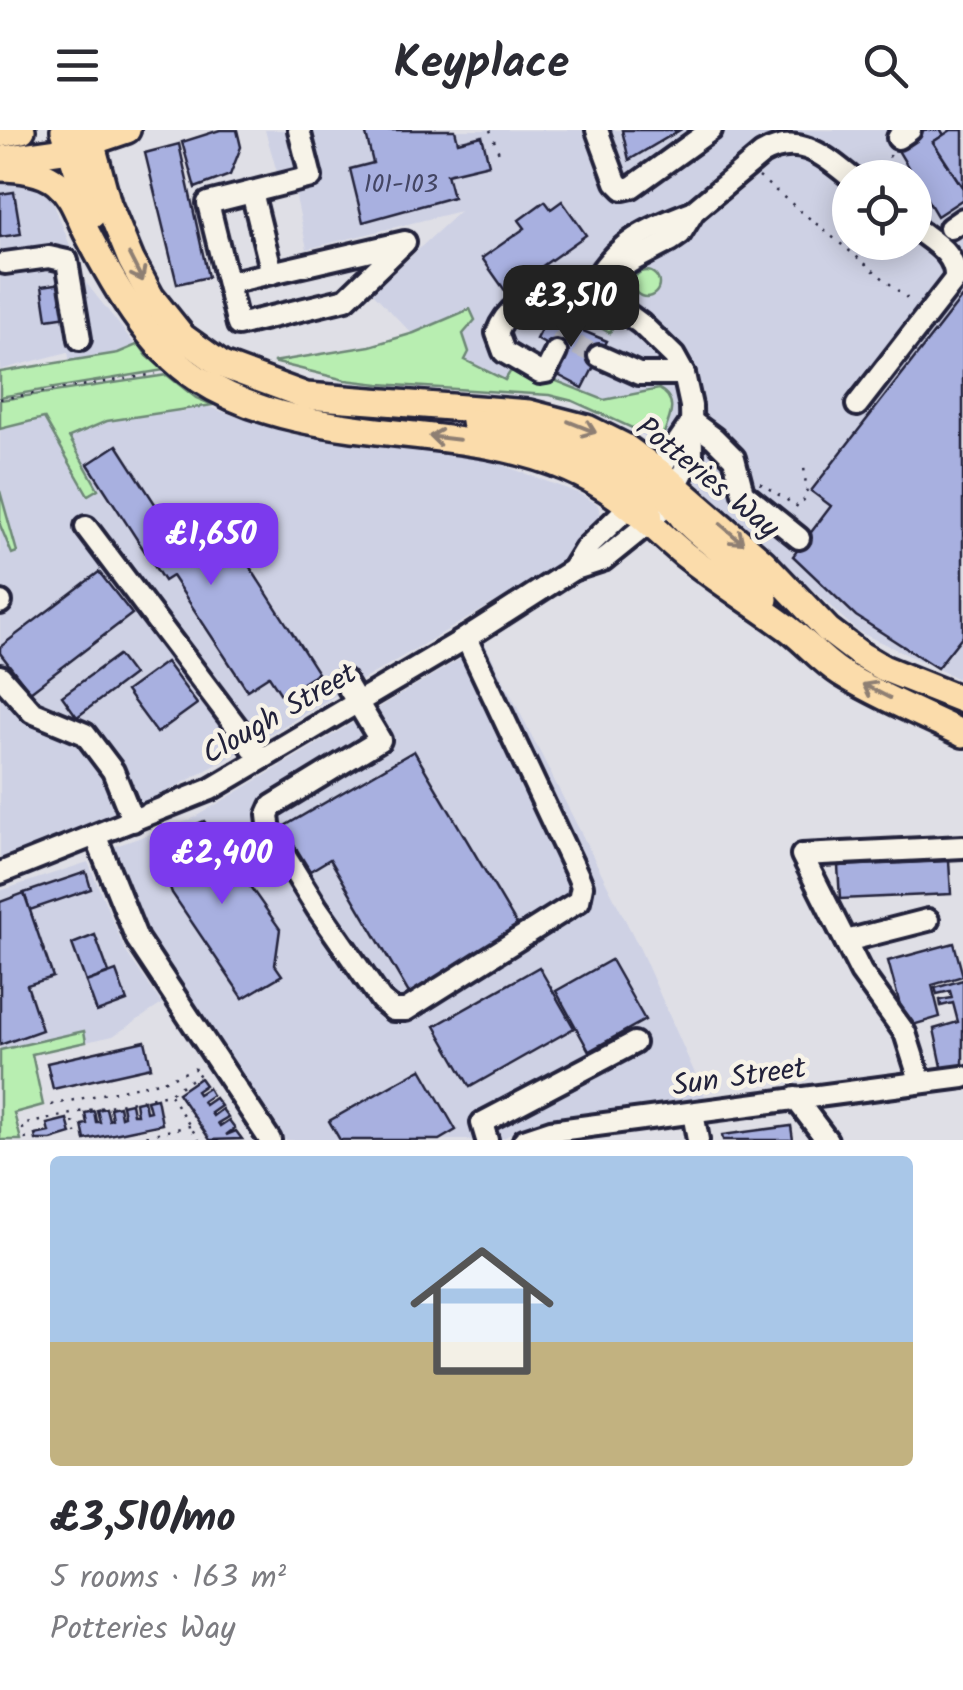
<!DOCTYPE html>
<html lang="en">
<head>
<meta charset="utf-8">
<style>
	body { margin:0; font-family:Kalam,sans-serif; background:#f2f2f3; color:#2b2b33; height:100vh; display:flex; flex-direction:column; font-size:38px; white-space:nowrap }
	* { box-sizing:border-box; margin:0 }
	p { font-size:32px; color:#7c7c81 }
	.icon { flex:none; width:55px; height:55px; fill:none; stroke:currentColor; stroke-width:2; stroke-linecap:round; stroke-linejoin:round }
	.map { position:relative; height:1010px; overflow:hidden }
	.sheet { display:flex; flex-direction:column; background:#fff; flex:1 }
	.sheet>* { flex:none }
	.buttons { position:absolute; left:832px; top:30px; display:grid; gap:20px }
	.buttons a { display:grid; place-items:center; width:100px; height:100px; border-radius:50%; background:#fff; box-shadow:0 5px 25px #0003; font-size:50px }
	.price { position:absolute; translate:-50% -85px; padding:0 22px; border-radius:20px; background:#7c3aed; color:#fff; font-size:32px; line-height:65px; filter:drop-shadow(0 2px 5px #0008) }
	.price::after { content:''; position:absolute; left:50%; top:60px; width:30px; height:22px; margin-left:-15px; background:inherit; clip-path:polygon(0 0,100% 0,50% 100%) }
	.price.on { background:#222; color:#fff }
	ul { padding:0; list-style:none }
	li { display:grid; align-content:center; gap:20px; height:530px; padding:0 50px }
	li span { display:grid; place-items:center; height:310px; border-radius:10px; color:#555 }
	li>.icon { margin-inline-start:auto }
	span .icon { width:180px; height:180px; fill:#fffc; stroke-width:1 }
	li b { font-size:42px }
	header { display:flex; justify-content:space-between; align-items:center; height:130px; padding:0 50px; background:#fff; font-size:45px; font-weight:700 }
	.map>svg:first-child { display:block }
	.built { fill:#ced1e4; fill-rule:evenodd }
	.green { fill:#b8eeb1; stroke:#6d8876; stroke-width:2.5 }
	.building { fill:#a8b0e0; stroke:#22223b; stroke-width:2.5 }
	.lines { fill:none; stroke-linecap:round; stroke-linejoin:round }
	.minor-tunnel { stroke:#b9b9c4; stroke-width:20; stroke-dasharray:20 10; stroke-linecap:butt }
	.minor-casing { stroke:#22223b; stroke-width:28 }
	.major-casing { stroke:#22223b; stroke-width:32 }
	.path { stroke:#22223b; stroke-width:2.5; stroke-dasharray:2.5 8; stroke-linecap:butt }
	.minor { stroke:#f7f3e8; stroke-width:20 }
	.major { stroke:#fbdcab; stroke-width:25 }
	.oneway { stroke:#8e7f73 }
	.labels { text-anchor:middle; stroke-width:9; stroke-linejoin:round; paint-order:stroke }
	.number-label { font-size:25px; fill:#444664 }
	.street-label { font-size:30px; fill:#22223b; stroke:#f7f3e8 }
</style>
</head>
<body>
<header><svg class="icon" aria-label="menu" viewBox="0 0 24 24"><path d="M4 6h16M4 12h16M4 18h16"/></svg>Keyplace<svg class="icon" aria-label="search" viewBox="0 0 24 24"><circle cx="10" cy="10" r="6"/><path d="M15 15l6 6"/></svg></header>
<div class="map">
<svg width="963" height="1010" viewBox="0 0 963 1010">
	<rect width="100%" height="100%" fill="#dfdfe6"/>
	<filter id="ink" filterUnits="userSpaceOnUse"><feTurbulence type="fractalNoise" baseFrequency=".01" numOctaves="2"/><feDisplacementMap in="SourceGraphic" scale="20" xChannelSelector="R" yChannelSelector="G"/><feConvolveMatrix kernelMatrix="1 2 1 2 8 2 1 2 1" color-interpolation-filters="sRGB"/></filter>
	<g filter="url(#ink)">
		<g class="built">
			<path d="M265,0H963V551L857,501L650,309L596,280L506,250L465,229L469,222L463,204L473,192L417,209L372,162L460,81L307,119L290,39L277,42ZM850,48H915V112H850Z"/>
			<path d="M0,48L27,50L47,63L53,72L83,149L144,226L71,239L68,222L0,240Z"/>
			<path d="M172,275L180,282L205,276L291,304L424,319L497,333L578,363L597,374L603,389L554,438L227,629L144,674L0,729V294L56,282Z"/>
			<path d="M485,514L640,819L707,971L556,990L519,999L500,1010H282L132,781L110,718L190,690Z"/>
			<path d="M88,732L126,822L162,874L113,906L86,912L83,901L0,920V761Z"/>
		</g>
		<g class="green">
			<circle cx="646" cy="154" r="13"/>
			<path d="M563,160C572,195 592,177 614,194L610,203L579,186L569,189L543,177L548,165Z"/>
			<path d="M470,179L475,190L463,204L469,222L465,230L505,250L510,242L524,238L604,270L659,259C678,269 671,286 664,303L654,306L652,294L632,298L573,271L549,265L379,254L345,250L273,232L370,216L414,203Z"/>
			<path d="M139,214L147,226L164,240L0,267V242L118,223Z"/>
			<path d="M167,245L196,268L213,275L107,291L69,307L98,359L88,365L44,288L0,299V270Z"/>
			<path d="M0,361L17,422L12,424L0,395Z"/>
			<path d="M84,901L86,912L32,924L43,975L14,983L21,1010H0V920Z"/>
		</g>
		<g class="building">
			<path d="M220,0H237L241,17L230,45L195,58L182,12Z"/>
			<path d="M365,0H455L458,12L482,6L489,34L447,44L453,67L363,92L350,39L373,33Z"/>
			<path d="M622,0H680L629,30Z"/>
			<path d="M923,0H941L944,5L933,12L963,58V69L937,86L896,17Z"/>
			<path d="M951,0H963V58L933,12Z"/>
			<path d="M179,14L208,147L177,154L145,23Z"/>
			<path d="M14,62L21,104L0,107V64Z"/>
			<path d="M545,71L551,79L562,71L586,105L506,162L482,128L525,98L519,90Z"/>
			<path d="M63,153L68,186L47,189L42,156Z"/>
			<path d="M963,166V505L937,538L856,486L793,426L831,376L811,361Z"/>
			<path d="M548,186L607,211L583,258L556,244L549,216L536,209Z"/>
			<path d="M117,315L192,431L197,428L206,441L239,420L318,543L282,566L269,546L247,560L172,446L164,451L88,334Z"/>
			<path d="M99,442L132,484L30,562L0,523V517Z"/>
			<path d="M118,525L133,545L77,587L62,566Z"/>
			<path d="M166,532L197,574L157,603L126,561Z"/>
			<path d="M414,621L520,800L410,865L330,729L310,741L283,697Z"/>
			<path d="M204,691L280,799L275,835L282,845L243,868L172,763L154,713Z"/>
			<path d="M949,731L951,764L840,769L838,736Z"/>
			<path d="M86,742L91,759L30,780L24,763Z"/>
			<path d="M24,763L53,847L27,855L42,900L0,915V772Z"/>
			<path d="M95,805L109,843L86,852L72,814Z"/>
			<path d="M954,813L963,846L932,855L940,887L906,897L888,831Z"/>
			<path d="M611,830L645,890L589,921L556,861Z"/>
			<path d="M539,837L574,898L470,957L435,896Z"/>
			<path d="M116,841L127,871L97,882L86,852Z"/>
			<path d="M963,850V944L944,946L934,899L958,892L953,873L941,876L940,870L952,868L950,861L937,864L935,858Z"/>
			<path d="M145,911L151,937L53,959L47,933Z"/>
			<path d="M421,939L456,1000L439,1010H340L329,991Z"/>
			<path d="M200,948L205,955L196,961L198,964L208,958L212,965L203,971L205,975L215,968L221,976L211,983L213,986L222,979L228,987L218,993L220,996L229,990L235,998L226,1005L236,1001L242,1009L210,1010L178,963Z"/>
			<path d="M157,968L162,994L85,1010L82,995L87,994L85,983L94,981L96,992H100L97,980L106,978L109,990L112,989L110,978L119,976L121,987L124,986L122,975L131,973L133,984H137L135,972L144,970L146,982L150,981L147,970Z"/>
			<path d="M67,989L71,1004L51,1010H36L35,1005L49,1002L47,994Z"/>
			<path d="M791,996L793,1010H723L722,1005Z"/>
		</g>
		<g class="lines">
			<path class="minor-tunnel" d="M556,222L563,209L599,226"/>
			<g class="minor-casing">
				<g id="minor">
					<path d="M597,0L616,52L623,59L632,57L711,0"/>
					<path d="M898,8L910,0"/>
					<path d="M252,62L272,143"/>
					<path d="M950,98L963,89"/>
					<path d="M5,133L49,127L67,131L80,209"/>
					<path d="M228,153L405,112L346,169L238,195L208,73L311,47L299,0"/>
					<path d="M592,157C613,113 651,97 694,81"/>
					<path d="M592,158L630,132L670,111L680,104L694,81L762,24C799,3 823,25 852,48"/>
					<path d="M599,226L639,244H684"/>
					<path d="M857,275L955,149C957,124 933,112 915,98"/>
					<path d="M691,291L714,308L734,328L743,363L799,408"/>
					<path d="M86,397L261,629"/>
					<path d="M572,440L585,419L644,362L689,296"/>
					<path d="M0,473L1,472"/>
					<path d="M0,546L32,582L85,604L113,641L133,691"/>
					<path d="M344,550L380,610L272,676L268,685L270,702L317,778L381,870L393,880H406L579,771L582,756L578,746L466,508"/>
					<path d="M96,707L137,809L270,1010"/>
					<path d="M0,743L211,659L466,508L572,440L603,430L650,392L669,370L692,325L691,276L684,244L674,226L641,194L592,158L563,150C535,165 508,173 497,203L504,222L540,243L546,242L556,222"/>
					<path d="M846,811L928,790"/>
					<path d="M920,950L905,903L861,842L802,725L963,717"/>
					<path d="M795,968L827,1010"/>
					<path d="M693,983L698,1010"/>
					<path d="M487,1010L482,993L634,913"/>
					<path d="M524,1010L551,1001L963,947"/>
				</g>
			</g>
			<g class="major-casing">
				<g id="major">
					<path d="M64,0L92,85"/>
					<path d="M88,0L108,74L131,130L151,167L183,207L222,235L306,266L529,283L587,298L625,317L658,341L763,432L828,500L861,525L883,538L963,570"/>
					<path d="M0,4L22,0"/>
					<path d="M1,29L71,19L127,0"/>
					<path d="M0,38C18,38 43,41 57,53C74,67 78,86 88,105C114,155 148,216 197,248C307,320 452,288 569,339C620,361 644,390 684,424C718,451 755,474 789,499C807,513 822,531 841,543C879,567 923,584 963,604"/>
					<path d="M474,292C518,300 616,324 643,361C649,370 649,381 650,392"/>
					<path d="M662,350C679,397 702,402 734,433C745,444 755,457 765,469"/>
				</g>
			</g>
			<g class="path">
				<path d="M490,0L501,28"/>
				<path d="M889,25L894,48"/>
				<path d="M759,47L912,172"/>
				<path d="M0,269L156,244"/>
				<path d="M760,353L798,377L807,366L804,337"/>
				<path d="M170,965L199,1010"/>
				<path d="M51,975L163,951L199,937"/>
				<path d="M79,982L169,964L204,941"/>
				<path d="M26,1010L22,995L71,984L78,1010"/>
				<path d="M126,1010L190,996"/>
			</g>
			<use href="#minor" class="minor"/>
			<use href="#major" class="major"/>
		</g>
		<defs><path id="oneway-shaft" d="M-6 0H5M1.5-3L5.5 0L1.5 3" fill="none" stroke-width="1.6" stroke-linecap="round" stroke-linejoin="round" transform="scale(2.5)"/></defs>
		<g class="oneway">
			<use href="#oneway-shaft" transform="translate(136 138) rotate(63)"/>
			<use href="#oneway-shaft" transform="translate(582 297) rotate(22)"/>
			<use href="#oneway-shaft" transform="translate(444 308) rotate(-173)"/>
			<use href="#oneway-shaft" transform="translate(732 404) rotate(41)"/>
			<use href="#oneway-shaft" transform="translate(876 561) rotate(-153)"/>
		</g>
	</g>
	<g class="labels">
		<g class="number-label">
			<text x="401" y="62">101-103</text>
		</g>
		<g class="street-label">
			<text transform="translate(708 347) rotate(39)" y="10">Potteries Way</text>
			<text transform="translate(279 583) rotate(-30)" y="10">Clough Street</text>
			<text transform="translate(739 946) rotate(-8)" y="10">Sun Street</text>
		</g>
	</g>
</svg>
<div class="buttons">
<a><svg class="icon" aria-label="locate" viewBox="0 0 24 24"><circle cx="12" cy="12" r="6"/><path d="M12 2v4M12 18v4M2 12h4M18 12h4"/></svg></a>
</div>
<b class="price on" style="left:571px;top:220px">£3,510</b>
<b class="price" style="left:211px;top:458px">£1,650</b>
<b class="price" style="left:222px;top:777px">£2,400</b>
</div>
<section class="sheet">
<ul>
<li><span style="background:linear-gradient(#a9c7e8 60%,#c2b280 0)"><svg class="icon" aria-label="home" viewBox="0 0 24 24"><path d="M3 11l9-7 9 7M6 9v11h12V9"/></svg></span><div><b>£3,510/mo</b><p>5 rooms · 163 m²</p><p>Potteries Way</p></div></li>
</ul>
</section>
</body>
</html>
